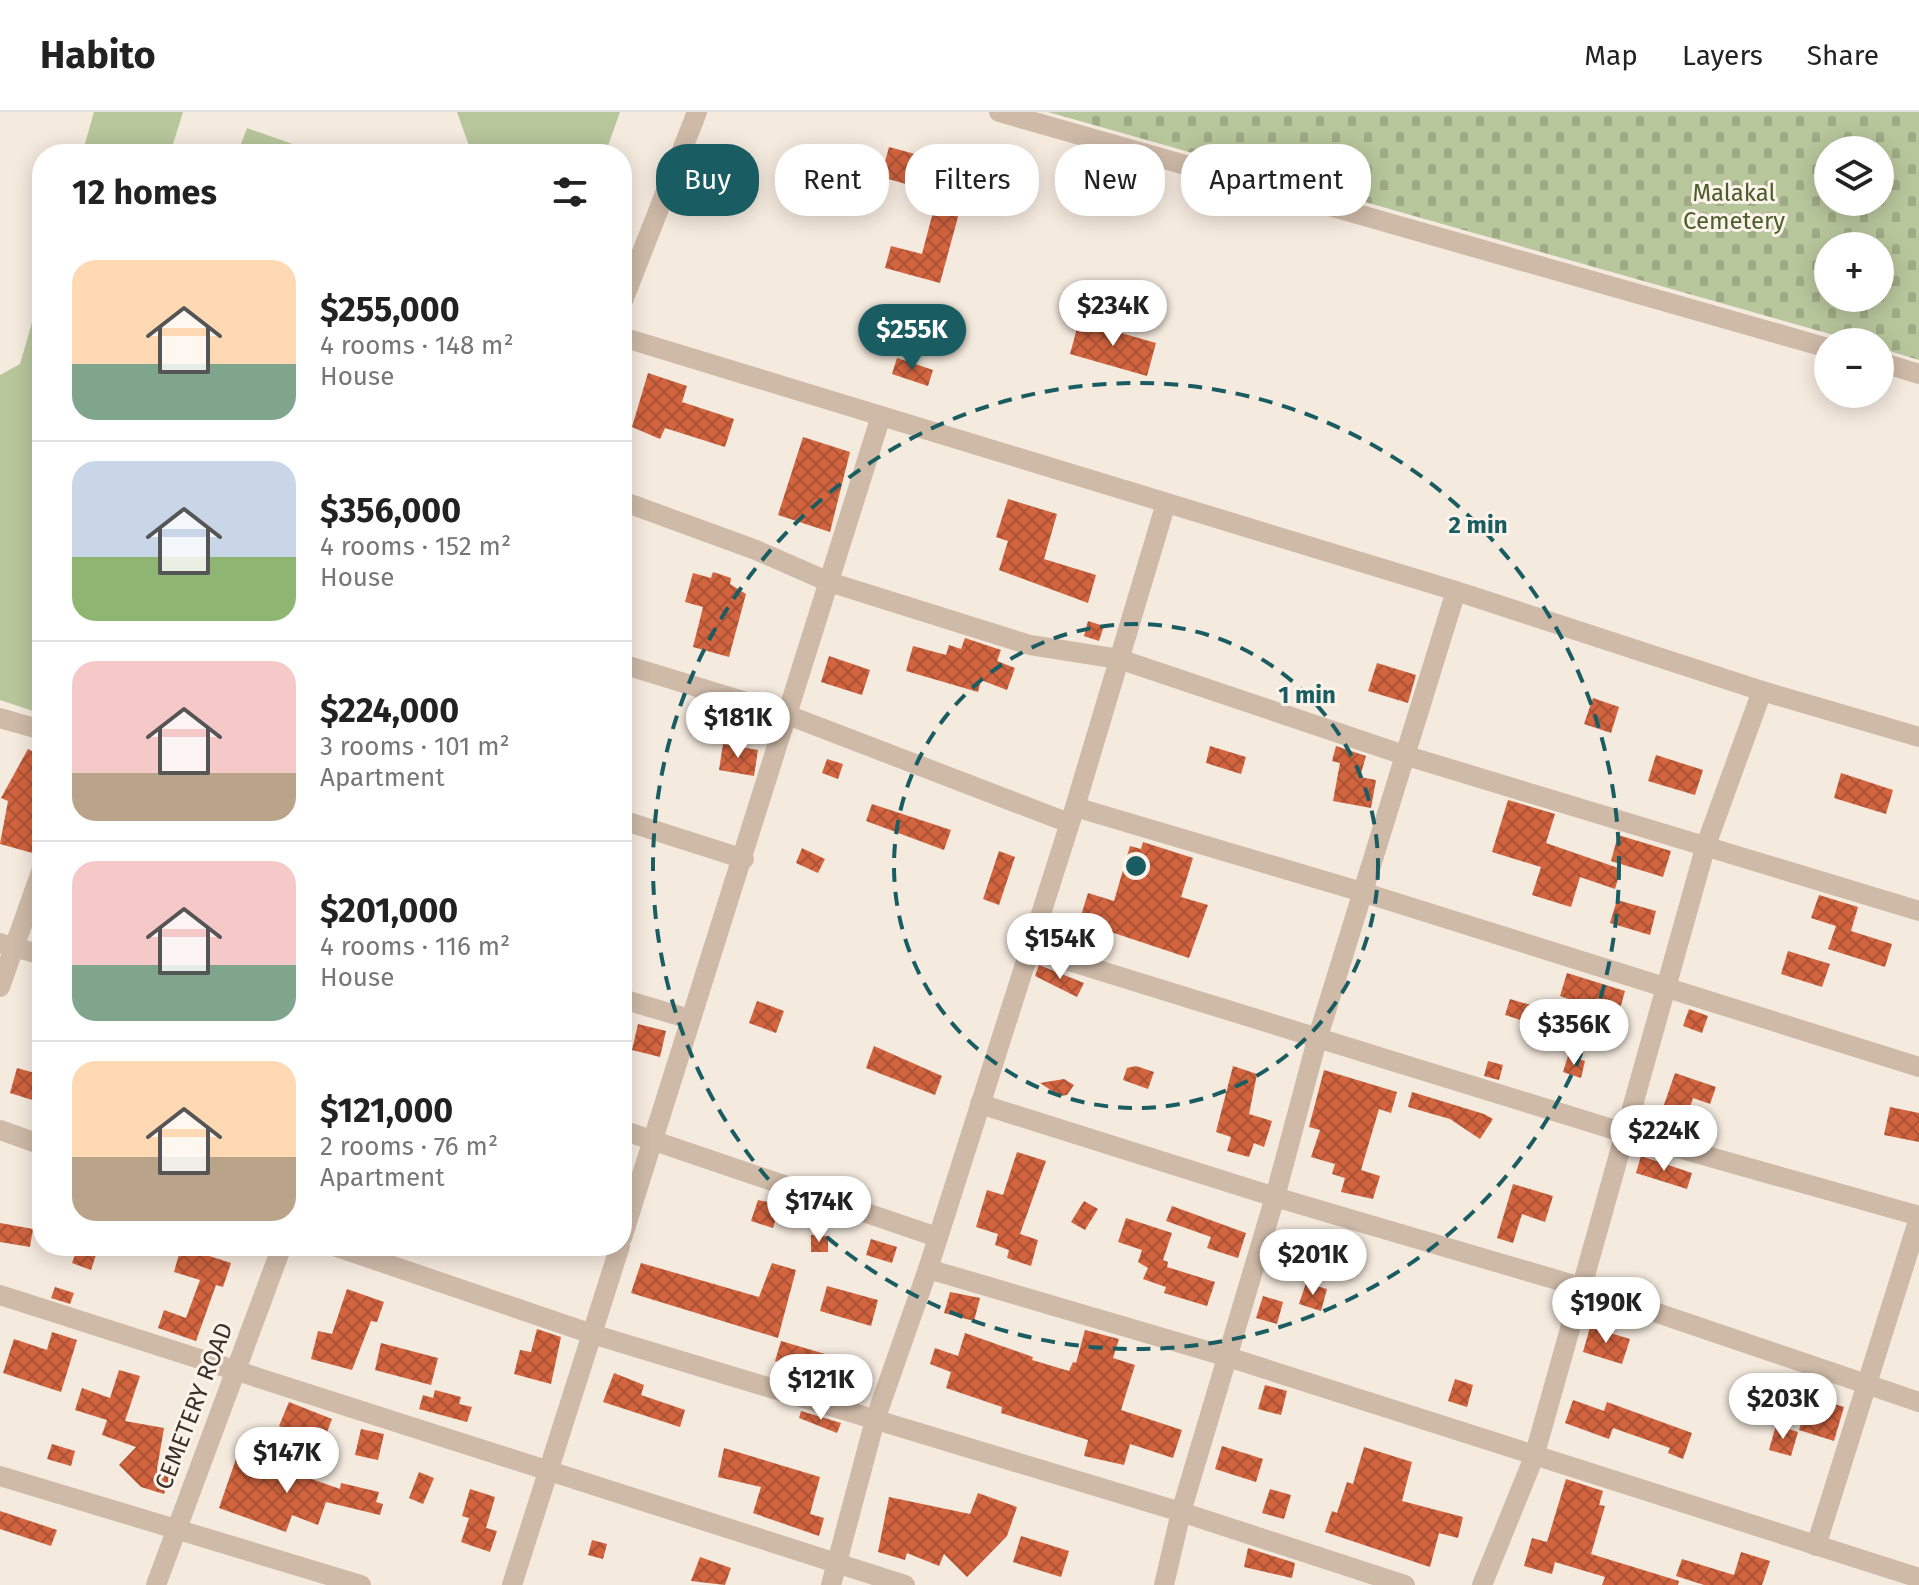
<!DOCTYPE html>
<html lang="en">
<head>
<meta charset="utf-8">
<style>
	body { margin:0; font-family:"Fira Sans",sans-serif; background:#f2f2f2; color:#222; height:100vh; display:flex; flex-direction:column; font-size:30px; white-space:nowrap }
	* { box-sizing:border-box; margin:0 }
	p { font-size:26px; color:#767676 }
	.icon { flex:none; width:44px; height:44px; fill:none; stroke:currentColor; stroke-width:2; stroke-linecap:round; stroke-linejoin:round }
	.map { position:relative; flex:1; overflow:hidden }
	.panel { position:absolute; left:32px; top:32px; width:600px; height:1112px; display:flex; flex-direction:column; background:#fff; border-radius:32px; box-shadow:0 4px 20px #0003 }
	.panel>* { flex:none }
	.top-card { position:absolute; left:656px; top:32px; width:760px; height:72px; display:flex; gap:16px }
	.buttons { position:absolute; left:1814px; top:24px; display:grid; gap:16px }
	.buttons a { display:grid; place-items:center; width:80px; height:80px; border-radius:50%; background:#fff; box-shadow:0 4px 20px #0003; font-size:40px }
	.price { position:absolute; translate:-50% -68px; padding:0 18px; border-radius:28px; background:#fff; color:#222; font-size:26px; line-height:52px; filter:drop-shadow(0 2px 4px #0008) }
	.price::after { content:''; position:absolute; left:50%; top:48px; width:24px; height:18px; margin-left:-12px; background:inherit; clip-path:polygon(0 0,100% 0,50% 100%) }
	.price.selected { background:#195d62; color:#fff }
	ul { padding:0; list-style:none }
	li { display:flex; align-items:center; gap:24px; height:200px; padding:0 40px }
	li+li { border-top:2px solid #e0e0e0 }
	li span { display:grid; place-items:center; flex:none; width:224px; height:160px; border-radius:24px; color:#555 }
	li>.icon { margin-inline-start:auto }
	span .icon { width:96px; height:96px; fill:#fffc; stroke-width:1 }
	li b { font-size:34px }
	h2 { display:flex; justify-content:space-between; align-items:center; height:96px; padding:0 40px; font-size:34px }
	.pill { padding:0 28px; border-radius:32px; background:#fff; box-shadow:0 4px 20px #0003; font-size:28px; line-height:72px }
	.pill.selected { background:#195d62; color:#fff }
	header { display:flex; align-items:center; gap:48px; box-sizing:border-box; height:112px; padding:0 40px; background:#fff; border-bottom:2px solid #e0e0e0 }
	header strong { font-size:38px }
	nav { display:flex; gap:44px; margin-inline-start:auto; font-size:28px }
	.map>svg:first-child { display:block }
	.cemetery { fill:url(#cemetery-stones); fill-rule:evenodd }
	.pitch { fill:#b8c69c }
	.building { fill:url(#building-cross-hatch) }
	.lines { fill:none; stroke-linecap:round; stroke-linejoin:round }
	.street { stroke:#cfbaa8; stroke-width:20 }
	.ring { fill:none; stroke:#195d62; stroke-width:4; stroke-dasharray:14 10 }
	.labels { text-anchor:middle; stroke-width:6; stroke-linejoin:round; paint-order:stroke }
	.park-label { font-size:24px; fill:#4a5d2a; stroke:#fcf4eb }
	.street-label { font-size:24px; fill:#3b2f29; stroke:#fcf4eb }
	.centre { fill:#195d62; stroke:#fcf4eb; stroke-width:4 }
	.ring-label { font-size:24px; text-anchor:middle; font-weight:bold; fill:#195d62; stroke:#fcf4eb; stroke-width:6; stroke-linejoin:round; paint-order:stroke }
</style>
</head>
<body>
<header>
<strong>Habito</strong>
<nav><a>Map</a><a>Layers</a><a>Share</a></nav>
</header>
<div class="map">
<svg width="1919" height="1473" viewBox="0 0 1919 1473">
	<defs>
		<pattern id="cemetery-stones" width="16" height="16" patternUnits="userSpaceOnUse" patternTransform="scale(2)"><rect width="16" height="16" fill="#b8c69c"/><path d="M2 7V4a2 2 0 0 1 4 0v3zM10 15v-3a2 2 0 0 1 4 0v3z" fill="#9faa86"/></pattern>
		<pattern id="building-cross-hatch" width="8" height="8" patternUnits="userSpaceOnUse" patternTransform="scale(2)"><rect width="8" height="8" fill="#d2643f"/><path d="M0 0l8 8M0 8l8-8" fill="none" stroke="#ac5335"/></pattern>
	</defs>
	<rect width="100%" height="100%" fill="#f5eade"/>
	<path class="cemetery" d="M1048,0H1919V248L1880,236V230H1858ZM1828,38H1880V90H1828ZM1828,134H1880V186H1828Z"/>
	<g class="pitch">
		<path d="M94,0H183L170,42H82Z"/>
		<path d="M457,0H620L605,42H472Z"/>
		<path d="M247,16L321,42H237Z"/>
		<path d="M42,176V602L0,588V263L20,252Z"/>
	</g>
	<g class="building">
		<path d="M889,35L971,57L940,171L885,156L891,134L922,142L938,81L881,65Z"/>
		<path d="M721,40L737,44L733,59L717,55Z"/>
		<path d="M1079,209L1156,231L1147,264L1070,242Z"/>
		<path d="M897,246L933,258L928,274L892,262Z"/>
		<path d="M648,261L687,274L682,290L734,307L725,335L665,316L660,327L632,315Z"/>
		<path d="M803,325L850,340L830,420L778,403Z"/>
		<path d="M1008,387L1057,402L1044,447L1096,463L1088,491L999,458L1008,429L996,425Z"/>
		<path d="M713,460L731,466L730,472L746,482L729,545L693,535L703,495L685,490L693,461L711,466Z"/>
		<path d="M1088,509L1104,514L1099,529L1084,524Z"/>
		<path d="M965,526L1001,538L997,549L1015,556L1007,578L981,568L978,580L906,559L913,534L946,543L949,533L961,537Z"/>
		<path d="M829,544L870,558L862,583L821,570Z"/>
		<path d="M1377,551L1416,563L1408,591L1368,579Z"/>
		<path d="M1593,586L1619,595L1611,621L1584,612Z"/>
		<path d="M723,632L758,638L754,664L719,658Z"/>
		<path d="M1210,634L1246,645L1241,662L1206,651Z"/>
		<path d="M1336,634L1366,644L1360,665L1376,668L1371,696L1333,689L1340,651L1332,649Z"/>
		<path d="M28,637L42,645V692L33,712L42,714L36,742L0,732L8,689L1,686Z"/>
		<path d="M1656,643L1703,658L1695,683L1648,669Z"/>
		<path d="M827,647L843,652L838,667L822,661Z"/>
		<path d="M1841,661L1893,678L1886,702L1834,686Z"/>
		<path d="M1508,688L1555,702L1546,731L1621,757L1615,777L1580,765L1571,795L1532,783L1541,755L1492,740Z"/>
		<path d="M872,692L951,718L944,738L866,709Z"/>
		<path d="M1618,723L1671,739L1663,765L1611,749Z"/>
		<path d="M1143,730L1193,746L1181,785L1208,793L1189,846L1105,818L1097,844L1077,838L1085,812L1079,810L1088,781L1114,789L1130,734L1141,737Z"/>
		<path d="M802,736L825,747L818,761L796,751Z"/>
		<path d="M999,739L1015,745L999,793L983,787Z"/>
		<path d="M1819,783L1858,795L1851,819L1892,832L1885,855L1828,837L1836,814L1811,806Z"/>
		<path d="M1617,788L1656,799L1650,823L1610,811Z"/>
		<path d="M1788,839L1830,852L1822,875L1781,862Z"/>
		<path d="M1039,853L1084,871L1077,885L1035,864Z"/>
		<path d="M1567,861L1625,879L1618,904L1560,884Z"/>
		<path d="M1510,887L1551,899L1546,916L1505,903Z"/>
		<path d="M757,889L784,899L776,921L749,911Z"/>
		<path d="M1689,897L1708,904L1702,921L1683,914Z"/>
		<path d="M638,912L666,919L660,945L632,938Z"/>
		<path d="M874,934L942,964L935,983L866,956Z"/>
		<path d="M1568,944L1585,949L1581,966L1563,960Z"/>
		<path d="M1488,949L1503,953L1499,968L1484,964Z"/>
		<path d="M1136,954L1154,960L1148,977L1123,968L1127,956Z"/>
		<path d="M1233,954L1257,962L1249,1002L1272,1009L1264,1035L1254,1031L1249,1045L1227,1039L1231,1025L1216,1020Z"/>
		<path d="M17,956L42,963V991L10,981Z"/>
		<path d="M1324,958L1397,980L1391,1001L1379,997L1361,1058L1380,1064L1373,1087L1341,1080L1345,1066L1332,1062L1335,1052L1311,1045L1320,1018L1309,1015Z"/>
		<path d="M1675,961L1716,975L1710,992L1693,986L1681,1023L1656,1016Z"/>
		<path d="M1064,967L1074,973L1067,983L1060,984L1040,971Z"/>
		<path d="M1412,980L1484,1002L1493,1007L1480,1027L1450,1007L1408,995Z"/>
		<path d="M1890,995L1919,1001V1030L1884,1023Z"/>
		<path d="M1017,1040L1046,1049L1020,1122L1038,1128L1031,1154L1007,1146L1009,1138L995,1133L998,1122L976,1115L987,1078L1003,1083Z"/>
		<path d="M1641,1044L1692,1061L1687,1077L1636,1061Z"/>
		<path d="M1513,1072L1553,1084L1545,1110L1522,1102L1513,1131L1497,1126Z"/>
		<path d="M758,1088L810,1099L807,1114L775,1109L773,1116L751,1109Z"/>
		<path d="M1084,1089L1098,1097L1085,1118L1071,1110Z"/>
		<path d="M1172,1094L1246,1121L1238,1146L1207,1136L1211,1125L1166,1109Z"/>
		<path d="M1126,1106L1172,1121L1163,1148L1168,1150L1167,1155L1215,1170L1207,1194L1164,1181L1166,1175L1143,1167L1148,1156L1138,1150L1142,1138L1118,1130Z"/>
		<path d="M0,1111L33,1117L30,1135L0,1130Z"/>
		<path d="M811,1123L828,1124V1140H811Z"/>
		<path d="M871,1127L897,1135L892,1151L866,1143Z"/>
		<path d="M78,1134L97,1140L91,1158L72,1151Z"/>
		<path d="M181,1135L231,1151L223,1175L216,1173L196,1229L158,1216L164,1198L186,1206L200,1168L174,1160Z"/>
		<path d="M641,1151L759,1185L772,1151L796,1158L778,1226L631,1181Z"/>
		<path d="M1306,1171L1327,1177L1321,1199L1299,1192Z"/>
		<path d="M827,1174L878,1188L871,1214L820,1199Z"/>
		<path d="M55,1175L74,1181L70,1192L51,1186Z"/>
		<path d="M347,1177L384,1190L377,1210L371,1209L352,1258L311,1247L318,1219L332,1222Z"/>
		<path d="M950,1180L980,1186L974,1209L944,1201Z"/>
		<path d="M1263,1184L1283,1190L1277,1212L1256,1206Z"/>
		<path d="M1590,1215L1630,1227L1622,1252L1583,1240Z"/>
		<path d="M537,1217L561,1225L551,1272L514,1262L520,1238L531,1240Z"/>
		<path d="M1085,1218L1119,1227L1113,1246L1135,1253L1121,1298L1182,1318L1173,1346L1130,1332L1124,1353L1084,1344L1088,1328L1001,1301L1002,1295L946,1276L951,1260L930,1252L935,1236L958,1244L965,1221L1033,1245L1032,1248L1069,1259L1073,1250L1076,1251Z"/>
		<path d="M52,1220L77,1228L61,1280L3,1261L14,1227L47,1238Z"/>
		<path d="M781,1229L825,1242L823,1248L864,1261L860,1276L775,1249Z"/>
		<path d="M381,1231L438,1246L431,1273L375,1258Z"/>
		<path d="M119,1258L140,1264L125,1309L164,1316L157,1357L171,1361L164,1382L141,1375L119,1353L136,1335L102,1323L107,1308L75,1298L82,1276L110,1286Z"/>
		<path d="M614,1261L644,1273L641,1283L685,1298L680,1315L603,1290Z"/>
		<path d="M1455,1267L1473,1273L1467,1295L1448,1289Z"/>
		<path d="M1265,1273L1287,1279L1281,1303L1258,1297Z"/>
		<path d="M435,1278L461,1285L459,1292L472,1295L467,1310L419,1297L423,1283L433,1286Z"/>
		<path d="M1809,1284L1844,1295L1834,1329L1799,1318Z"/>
		<path d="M1573,1288L1604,1299L1607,1290L1692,1321L1683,1347L1668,1341L1670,1336L1613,1316L1609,1327L1565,1311Z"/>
		<path d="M289,1290L332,1307L323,1331L279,1314Z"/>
		<path d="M801,1299L841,1311L837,1321L799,1306Z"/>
		<path d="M1776,1313L1798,1320L1791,1344L1769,1338Z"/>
		<path d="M361,1317L384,1322L378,1348L355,1343Z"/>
		<path d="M52,1332L75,1339L71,1354L47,1347Z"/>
		<path d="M1222,1334L1263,1347L1256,1370L1215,1357Z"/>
		<path d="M1364,1335L1412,1350L1402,1389L1463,1405L1458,1426L1439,1421L1430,1455L1325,1420L1332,1399L1337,1401L1347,1370L1353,1372Z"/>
		<path d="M724,1336L820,1365L810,1402L824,1406L819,1424L753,1401L761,1375L718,1365Z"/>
		<path d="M238,1341L340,1377L341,1371L379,1380L376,1390L383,1392L380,1403L326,1390L318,1413L292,1403L286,1420L219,1396Z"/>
		<path d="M419,1360L434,1366L423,1392L409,1386Z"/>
		<path d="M1566,1367L1603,1379L1599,1393L1605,1394L1591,1442L1679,1469L1678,1473H1602L1605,1465L1555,1450L1552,1462L1524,1454L1532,1426L1547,1430Z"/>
		<path d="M470,1377L495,1385L486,1416L497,1419L490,1440L461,1430L469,1406L462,1404Z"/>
		<path d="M1270,1377L1291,1383L1284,1407L1262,1401Z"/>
		<path d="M978,1381L1017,1395L1007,1424L967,1465L944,1442L939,1454L907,1441L905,1448L878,1440L889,1385L970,1402Z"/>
		<path d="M0,1399L57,1418L51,1434L0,1417Z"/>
		<path d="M1021,1424L1069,1439L1061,1465L1013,1450Z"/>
		<path d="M592,1428L607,1432L603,1447L588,1443Z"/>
		<path d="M1248,1436L1295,1451L1292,1466L1244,1455Z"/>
		<path d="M1741,1440L1770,1449L1762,1473H1704L1676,1464L1682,1447L1734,1463Z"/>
		<path d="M700,1445L731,1456L725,1473L691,1469Z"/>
	</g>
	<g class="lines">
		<g class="street">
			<path d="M999,0L1828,236"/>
			<path d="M622,191L697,0"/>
			<path d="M622,225L1456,479L1762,579L1919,625"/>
			<path d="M1880,250L1919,262"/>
			<path d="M622,389L756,438L829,470L1030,533L1119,547L1404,643L1919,799"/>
			<path d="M622,552L785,602L1069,711"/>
			<path d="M0,606L42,618"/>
			<path d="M1075,695L1362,780L1919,955"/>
			<path d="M622,708L744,747"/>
			<path d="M0,831L42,843"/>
			<path d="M1030,837L1625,1021L1919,1104"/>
			<path d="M0,875L42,757"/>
			<path d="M622,887L690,907"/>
			<path d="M980,992L1275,1085L1581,1175L1919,1290"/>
			<path d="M0,1018L42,1033"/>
			<path d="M622,1018L937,1125"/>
			<path d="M622,1126L881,304"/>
			<path d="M334,1134L592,1222L1181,1400L1405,1473"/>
			<path d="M928,1157L1228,1245L1919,1466"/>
			<path d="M0,1183L905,1473"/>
			<path d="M0,1364L361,1473"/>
			<path d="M1816,1434L1919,1106"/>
			<path d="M156,1473L282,1134"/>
			<path d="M512,1473L620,1134"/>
			<path d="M831,1473L875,1308L928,1157L1075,695L1166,391"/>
			<path d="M1164,1473L1181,1400L1275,1085L1317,928L1456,479"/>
			<path d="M1482,1473L1534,1345L1706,733L1762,579"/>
		</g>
	</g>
	<g class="ring">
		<circle cx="1136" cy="754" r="242"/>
		<circle cx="1136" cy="754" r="483"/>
	</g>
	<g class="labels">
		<g class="park-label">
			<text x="1734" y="89">Malakal<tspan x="1734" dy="28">Cemetery</tspan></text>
		</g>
		<g class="street-label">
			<text transform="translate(194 1294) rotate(-69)" y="8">CEMETERY ROAD</text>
		</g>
	</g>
	<circle cx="1136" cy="754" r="12" class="centre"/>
	<g class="ring-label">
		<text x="1478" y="421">2 min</text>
		<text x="1307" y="591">1 min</text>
	</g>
</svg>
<div class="buttons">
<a><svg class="icon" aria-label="layers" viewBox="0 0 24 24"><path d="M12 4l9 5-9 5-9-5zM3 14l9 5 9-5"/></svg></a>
<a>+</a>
<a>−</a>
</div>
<b class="price" style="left:1113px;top:236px">$234K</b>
<b class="price selected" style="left:912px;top:260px">$255K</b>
<b class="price" style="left:738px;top:648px">$181K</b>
<b class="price" style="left:1060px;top:869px">$154K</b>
<b class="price" style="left:1574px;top:955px">$356K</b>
<b class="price" style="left:1664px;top:1061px">$224K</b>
<b class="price" style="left:819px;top:1132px">$174K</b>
<b class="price" style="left:1313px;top:1185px">$201K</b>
<b class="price" style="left:1606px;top:1233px">$190K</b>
<b class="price" style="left:821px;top:1310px">$121K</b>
<b class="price" style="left:1783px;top:1329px">$203K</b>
<b class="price" style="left:287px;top:1383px">$147K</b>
<div class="top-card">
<a class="pill selected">Buy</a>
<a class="pill">Rent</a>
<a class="pill">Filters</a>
<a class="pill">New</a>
<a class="pill">Apartment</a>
</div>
<section class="panel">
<h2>12 homes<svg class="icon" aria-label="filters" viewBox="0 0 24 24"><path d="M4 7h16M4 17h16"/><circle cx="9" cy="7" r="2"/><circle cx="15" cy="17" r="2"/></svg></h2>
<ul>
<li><span style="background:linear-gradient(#ffd9b3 65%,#7fa58c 0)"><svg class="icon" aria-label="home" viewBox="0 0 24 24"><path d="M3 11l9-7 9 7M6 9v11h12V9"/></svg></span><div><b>$255,000</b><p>4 rooms · 148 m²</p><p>House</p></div></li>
<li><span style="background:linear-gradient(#c9d6e8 60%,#8fb573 0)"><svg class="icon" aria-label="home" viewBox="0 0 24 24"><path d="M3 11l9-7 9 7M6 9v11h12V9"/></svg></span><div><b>$356,000</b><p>4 rooms · 152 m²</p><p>House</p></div></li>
<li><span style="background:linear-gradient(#f6c9c9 70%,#b9a48a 0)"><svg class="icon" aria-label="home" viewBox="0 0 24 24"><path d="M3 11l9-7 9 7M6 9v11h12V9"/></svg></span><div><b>$224,000</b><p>3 rooms · 101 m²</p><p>Apartment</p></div></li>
<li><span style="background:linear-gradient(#f6c9c9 65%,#7fa58c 0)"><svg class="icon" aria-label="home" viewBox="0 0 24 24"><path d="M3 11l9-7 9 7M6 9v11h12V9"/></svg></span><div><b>$201,000</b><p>4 rooms · 116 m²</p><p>House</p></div></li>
<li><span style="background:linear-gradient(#ffd9b3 60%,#b9a48a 0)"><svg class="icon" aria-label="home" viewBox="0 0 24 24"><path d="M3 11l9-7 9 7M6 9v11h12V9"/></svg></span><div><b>$121,000</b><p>2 rooms · 76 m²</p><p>Apartment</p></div></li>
</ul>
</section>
</div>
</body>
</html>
